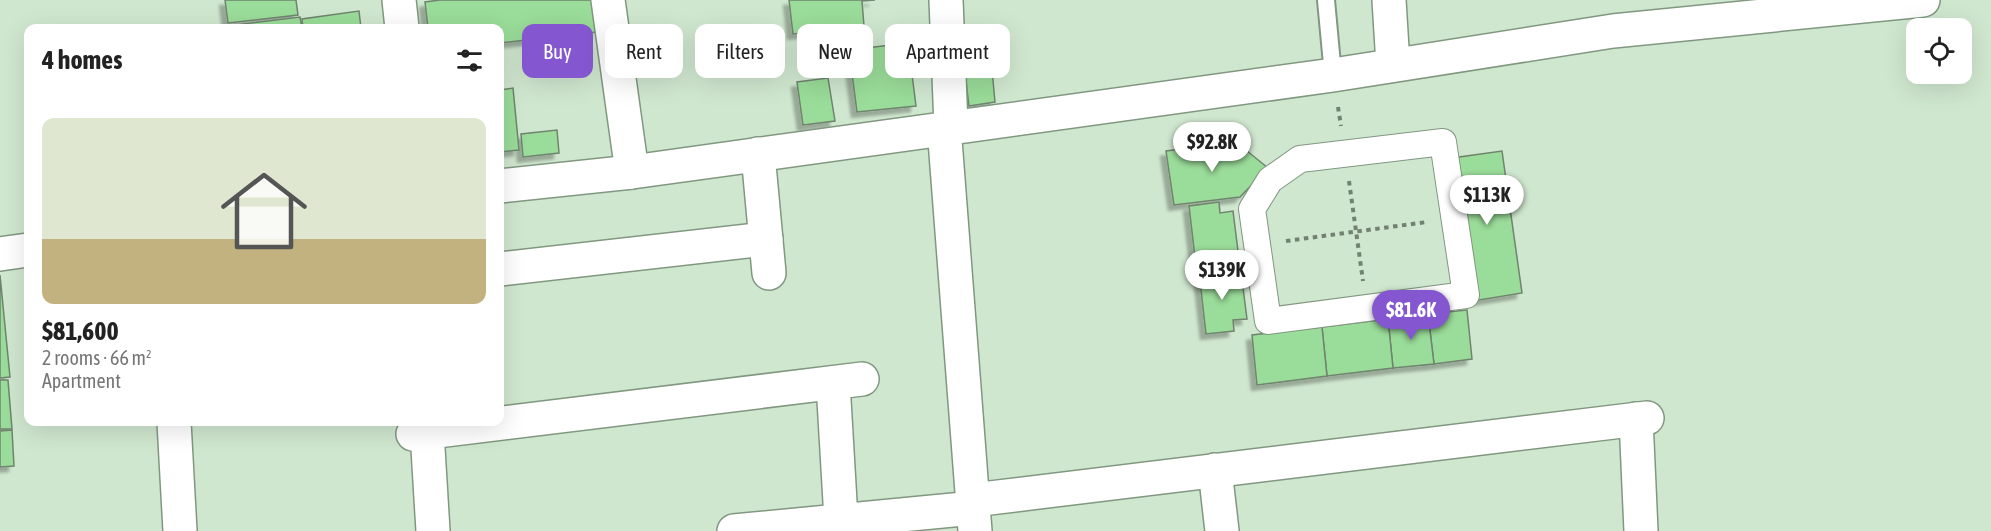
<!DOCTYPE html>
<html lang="en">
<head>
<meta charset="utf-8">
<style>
	body { margin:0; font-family:"Asap Condensed",sans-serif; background:#f2f2f2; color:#222; height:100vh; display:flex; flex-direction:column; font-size:22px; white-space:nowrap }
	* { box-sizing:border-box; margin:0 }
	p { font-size:20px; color:#767676 }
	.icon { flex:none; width:33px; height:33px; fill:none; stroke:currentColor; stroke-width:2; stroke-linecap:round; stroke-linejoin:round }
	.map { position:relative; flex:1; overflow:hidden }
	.details { position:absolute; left:24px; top:24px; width:480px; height:402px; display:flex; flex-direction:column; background:#fff; border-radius:12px; box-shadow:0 6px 24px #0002 }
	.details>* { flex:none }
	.top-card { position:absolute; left:522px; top:24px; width:570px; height:54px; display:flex; gap:12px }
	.buttons { position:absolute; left:1906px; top:18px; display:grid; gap:12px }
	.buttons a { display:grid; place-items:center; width:66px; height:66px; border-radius:12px; background:#fff; box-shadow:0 6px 24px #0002; font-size:30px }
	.price { position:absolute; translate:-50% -51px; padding:0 14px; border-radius:21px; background:#fff; color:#222; font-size:20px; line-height:39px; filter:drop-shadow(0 2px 3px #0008) }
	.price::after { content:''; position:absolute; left:50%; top:36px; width:18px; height:14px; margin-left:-9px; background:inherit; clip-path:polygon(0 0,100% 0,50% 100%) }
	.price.on { background:#8457d0; color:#fff }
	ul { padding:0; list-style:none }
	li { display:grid; align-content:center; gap:12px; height:318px; padding:0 18px }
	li+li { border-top:2px solid #e0e0e0 }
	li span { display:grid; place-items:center; height:186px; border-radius:12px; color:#555 }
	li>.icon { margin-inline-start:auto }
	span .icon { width:108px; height:108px; fill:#fffc; stroke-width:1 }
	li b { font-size:26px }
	h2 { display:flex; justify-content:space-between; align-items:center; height:72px; padding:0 18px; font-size:26px }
	.pill { padding:0 21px; border-radius:12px; background:#fff; box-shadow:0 6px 24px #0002; font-size:21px; line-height:54px }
	.pill.on { background:#8457d0; color:#fff }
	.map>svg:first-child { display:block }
	.building { fill:#9adc99; stroke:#6f846e; stroke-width:1.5; filter:url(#shadow) }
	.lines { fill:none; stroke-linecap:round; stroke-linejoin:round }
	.service-casing { stroke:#819780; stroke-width:20 }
	.pedestrian-casing { stroke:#819780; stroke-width:28 }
	.minor-casing { stroke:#819780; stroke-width:36 }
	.path { stroke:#728271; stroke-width:4; stroke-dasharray:4.5 4.5; stroke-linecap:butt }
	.service { stroke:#fff; stroke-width:16 }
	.pedestrian { stroke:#fff; stroke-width:26 }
	.minor { stroke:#fff; stroke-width:33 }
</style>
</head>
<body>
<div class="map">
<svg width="1991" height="531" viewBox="0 0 1991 531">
	<defs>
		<filter id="shadow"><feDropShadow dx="-5.5" dy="5.5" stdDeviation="1.5" flood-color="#0004"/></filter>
	</defs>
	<rect width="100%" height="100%" fill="#d0e7cf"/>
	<g class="building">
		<path d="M225,0H296L298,15L228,23Z"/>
		<path d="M440,0H594L597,32L500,43V28H428L425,2Z"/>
		<path d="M789,0H875L862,1L864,26L793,34Z"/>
		<path d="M359,11L361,28H303L302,19Z"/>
		<path d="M300,17L302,28H227L226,26Z"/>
		<path d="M908,43L916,106L857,112L849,50Z"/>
		<path d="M992,70L995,102L969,106L965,73Z"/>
		<path d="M828,78L835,121L803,125L797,82Z"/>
		<path d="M513,88L519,150L500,152V90Z"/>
		<path d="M557,130L559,153L523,157L521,134Z"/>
		<path d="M1236,142L1268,168L1240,197L1174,205L1166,151Z"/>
		<path d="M1502,151L1522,293L1473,301L1452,158Z"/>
		<path d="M1219,202L1220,213L1233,211L1238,251L1226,253L1227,262L1196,266L1189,206Z"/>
		<path d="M1229,269L1230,281L1242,280L1247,319L1233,320L1234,331L1206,334L1199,272Z"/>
		<path d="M0,275L10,377L0,378Z"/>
		<path d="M1467,310L1472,359L1434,364L1428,314Z"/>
		<path d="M1428,314L1434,364L1393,368L1388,319Z"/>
		<path d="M1388,319L1393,368L1327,376L1322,327Z"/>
		<path d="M1322,327L1327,376L1257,385L1252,335Z"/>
		<path d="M0,380H8L12,429H0Z"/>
		<path d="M12,430L14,466L0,467V431Z"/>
	</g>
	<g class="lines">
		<g class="service-casing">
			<path id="service" d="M1326,0L1333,75"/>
		</g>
		<g class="pedestrian-casing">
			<path id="pedestrian" d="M1443,142L1466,295L1268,321L1252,209L1270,180L1300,159Z"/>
		</g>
		<g class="minor-casing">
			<g id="minor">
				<path d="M399,0L402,28"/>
				<path d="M608,0L632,172"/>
				<path d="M946,0L951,126"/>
				<path d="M1389,0L1393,65"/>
				<path d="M944,127L975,531"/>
				<path d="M758,154L769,273"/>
				<path d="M500,186L632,172L1333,75L1613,31L1923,0"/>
				<path d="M0,254L28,250"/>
				<path d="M500,269L766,239"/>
				<path d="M833,383L841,519"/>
				<path d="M1636,419L1641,531"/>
				<path d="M174,422L180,531"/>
				<path d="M427,432L433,531"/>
				<path d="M413,434L862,379"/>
				<path d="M1215,470L1222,531"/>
				<path d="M973,500L1647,418"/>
				<path d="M734,531L974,508"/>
			</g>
		</g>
		<g class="path">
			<path d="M1338,107L1341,126"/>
			<path d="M1349,181L1363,281"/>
			<path d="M1286,241L1427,222"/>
		</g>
		<use href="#service" class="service"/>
		<use href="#pedestrian" class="pedestrian"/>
		<use href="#minor" class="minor"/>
	</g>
</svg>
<div class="buttons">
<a><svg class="icon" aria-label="locate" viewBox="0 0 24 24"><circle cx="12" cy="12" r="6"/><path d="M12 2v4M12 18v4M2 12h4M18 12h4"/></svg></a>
</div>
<b class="price" style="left:1212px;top:173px">$92.8K</b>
<b class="price" style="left:1487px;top:226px">$113K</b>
<b class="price" style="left:1222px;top:301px">$139K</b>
<b class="price on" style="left:1411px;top:341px">$81.6K</b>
<div class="top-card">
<a class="pill on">Buy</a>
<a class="pill">Rent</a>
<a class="pill">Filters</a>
<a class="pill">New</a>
<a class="pill">Apartment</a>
</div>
<section class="details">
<h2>4 homes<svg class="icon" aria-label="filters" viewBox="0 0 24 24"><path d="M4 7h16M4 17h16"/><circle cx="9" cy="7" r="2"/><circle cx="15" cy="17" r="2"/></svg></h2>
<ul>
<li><span style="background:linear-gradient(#dfe7d0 65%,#c2b280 0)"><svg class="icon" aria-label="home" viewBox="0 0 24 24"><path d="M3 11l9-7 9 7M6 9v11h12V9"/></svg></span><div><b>$81,600</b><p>2 rooms · 66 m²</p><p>Apartment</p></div></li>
</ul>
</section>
</div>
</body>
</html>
